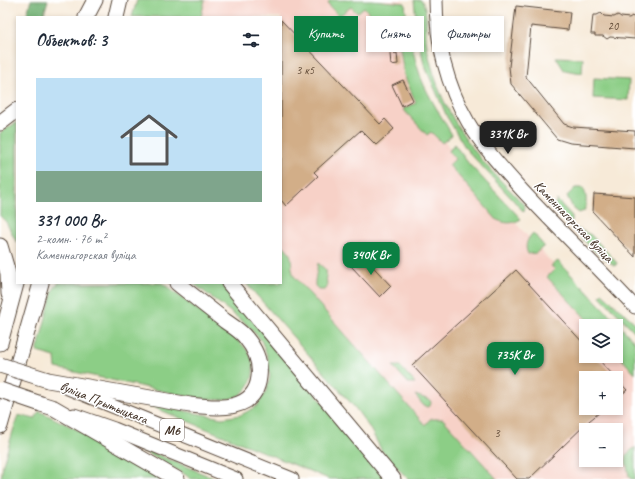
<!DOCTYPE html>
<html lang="ru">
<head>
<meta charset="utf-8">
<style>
	body { margin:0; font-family:Caveat,sans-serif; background:#f2f2f3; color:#1f2937; height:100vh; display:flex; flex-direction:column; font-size:15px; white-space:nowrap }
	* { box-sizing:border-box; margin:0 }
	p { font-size:13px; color:#747a83 }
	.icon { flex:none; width:22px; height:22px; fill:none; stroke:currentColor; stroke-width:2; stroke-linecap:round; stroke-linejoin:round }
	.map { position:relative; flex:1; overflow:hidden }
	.details { position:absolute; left:16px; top:16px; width:266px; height:268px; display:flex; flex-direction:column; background:#fff; border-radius:0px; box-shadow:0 2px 6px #0003 }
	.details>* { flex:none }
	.banner { position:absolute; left:294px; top:16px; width:281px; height:36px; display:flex; gap:8px }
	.buttons { position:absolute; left:579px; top:319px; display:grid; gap:8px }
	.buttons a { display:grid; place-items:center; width:44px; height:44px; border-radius:0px; background:#fff; box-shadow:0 2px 6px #0003; font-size:20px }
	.price { position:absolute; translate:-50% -34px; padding:0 9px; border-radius:8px; background:#0b8043; color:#fff; font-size:13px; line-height:26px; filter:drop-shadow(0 1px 2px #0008) }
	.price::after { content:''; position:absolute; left:50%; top:24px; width:12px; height:9px; margin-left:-6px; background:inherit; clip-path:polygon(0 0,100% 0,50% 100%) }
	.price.selected { background:#222; color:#fff }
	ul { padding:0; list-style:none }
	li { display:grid; align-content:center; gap:8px; height:212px; padding:0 20px }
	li+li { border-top:1px solid #e0e1e3 }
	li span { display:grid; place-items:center; height:124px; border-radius:0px; color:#555 }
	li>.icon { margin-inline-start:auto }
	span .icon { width:72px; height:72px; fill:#fffc; stroke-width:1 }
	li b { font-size:17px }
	h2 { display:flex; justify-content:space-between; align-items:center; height:48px; padding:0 20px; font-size:17px }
	.chip { padding:0 14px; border-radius:0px; background:#fff; box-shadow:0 2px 6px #0003; font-size:14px; line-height:36px }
	.chip.selected { background:#0b8043; color:#fff }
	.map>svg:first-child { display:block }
	.built { fill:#f7d1c7; fill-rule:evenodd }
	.green { fill:#8cce86; stroke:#647c52 }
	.forest { fill:#71b173; stroke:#566e48 }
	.building { fill:#d2ae88 }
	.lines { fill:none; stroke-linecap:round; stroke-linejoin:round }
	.major-casing { stroke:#57473a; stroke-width:15 }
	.highway-casing { stroke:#57473a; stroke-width:17 }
	.major { stroke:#fff; stroke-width:13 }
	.highway { stroke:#fff; stroke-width:15 }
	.highway-bridge-casing { stroke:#57473a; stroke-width:17; stroke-linecap:butt }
	.highway-bridge { stroke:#fff; stroke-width:15 }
	.labels { text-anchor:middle; stroke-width:3; stroke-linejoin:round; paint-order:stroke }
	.number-label { font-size:12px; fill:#614b38 }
	.shield { fill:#fff; stroke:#766a62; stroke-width:1 }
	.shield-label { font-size:13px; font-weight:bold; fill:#3b2a1e }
	.street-label { font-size:14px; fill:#3b2a1e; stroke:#fff }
</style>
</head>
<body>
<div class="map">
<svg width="635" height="479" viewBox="0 0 635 479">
	<rect width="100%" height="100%" fill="#fff"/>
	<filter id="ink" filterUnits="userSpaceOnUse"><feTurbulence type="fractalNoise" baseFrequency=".025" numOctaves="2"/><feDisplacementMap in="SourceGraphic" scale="8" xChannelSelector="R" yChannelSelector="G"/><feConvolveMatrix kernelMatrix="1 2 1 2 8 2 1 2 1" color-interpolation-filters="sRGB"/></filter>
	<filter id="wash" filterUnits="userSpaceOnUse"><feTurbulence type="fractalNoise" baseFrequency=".012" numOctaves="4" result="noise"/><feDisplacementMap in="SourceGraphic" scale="16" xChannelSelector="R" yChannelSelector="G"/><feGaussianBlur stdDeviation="0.9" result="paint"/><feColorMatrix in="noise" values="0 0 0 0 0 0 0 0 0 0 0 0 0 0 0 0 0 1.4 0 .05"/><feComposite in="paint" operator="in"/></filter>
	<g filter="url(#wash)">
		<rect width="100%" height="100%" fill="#f7ead8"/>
		<path class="built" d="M175,0H403L402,11L405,41L432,121L456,158L610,326H586V356H616V332L635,353V479H429L281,283V17H170ZM586,378H616V408H586ZM586,430H616V460H586Z"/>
		<g class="green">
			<path d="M137,0H205L201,17H132Z"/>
			<path d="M330,0H371L405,3C407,29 413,54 421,78C429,98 442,117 452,135L442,143L431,132L427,135L403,109L416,103L404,75L400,48L390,47L373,30L379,25L364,7L357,13L351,7L339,16L331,8L328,3Z"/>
			<path d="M414,0H421C429,9 425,27 426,39C428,57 434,75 440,92C450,116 465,139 481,159C495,176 511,190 525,206L524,212L466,149L447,117L424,64L417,30Z"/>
			<path d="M556,57L583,58L582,73L564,70Z"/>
			<path d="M594,78L629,80L628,100L593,98Z"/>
			<path d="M17,122V243L6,222L0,216V133Z"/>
			<path d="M454,144L469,164L521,219C512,224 507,224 497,220L449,165L455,159L449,151Z"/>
			<path d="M575,188H583C587,195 587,203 584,211L579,213L573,208L567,196Z"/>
			<path d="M557,200L572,216V221L568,224L557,212L554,206Z"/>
			<path d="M578,229L591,235L617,263L615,266L592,249L575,231Z"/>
			<path d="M533,233L544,246L536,253L528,254C524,246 527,239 533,233Z"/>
			<path d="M281,243C297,258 288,259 294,276L425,425L430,419H443L497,479H408L382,451L369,427L356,409L246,283H281Z"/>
			<path d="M558,261L635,342V374L616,352V326H593L547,277L555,269L551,266Z"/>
			<path d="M318,263L326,270L327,288L324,290H319L315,286V281Z"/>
			<path d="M58,283H162L240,342C243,346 248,350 250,355C258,372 251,392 233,398C221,401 207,399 195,398L56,368L55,357L37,352L53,290Z"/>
			<path d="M193,283H221L388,479H329L143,403L222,418L241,415L257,406L266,392L270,377L268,358L261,340L246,324Z"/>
			<path d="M602,293L635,323V332L600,296Z"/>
			<path d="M393,366H400L415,383H408Z"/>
			<path d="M415,395L430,400L431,403L430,406L427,407L423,405Z"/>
			<path d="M39,411L80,431L163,479H1L3,464L18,415L35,419Z"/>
			<path d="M125,441L216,479H190L186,475Z"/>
			<path d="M635,447V479H631L629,476L625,456Z"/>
		</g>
		<path class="forest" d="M31,0H48L43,17H26Z"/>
		<g id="blocks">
			<g class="building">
				<path d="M516,6L570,12L568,30L531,26L526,77L564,124L573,127L635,131V148L570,143L557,139L511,84L509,67Z"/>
				<path d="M601,13L604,16L614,17L618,15L621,17L629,18L632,16L635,19V39L610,37L607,39L603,36H595V34H591L593,15H597Z"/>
				<path d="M281,20L380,124L385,119L394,129L376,145L361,130L314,172L318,176L286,206L281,200Z"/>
				<path d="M397,53L398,64L391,65L390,54Z"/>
				<path d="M403,80L413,100L402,106L392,85Z"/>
				<path d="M594,194L635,197V257L593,212Z"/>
				<path d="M362,255L391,286L380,297L351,266Z"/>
				<path d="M516,270L586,346V356H595L616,378H586V408H605L589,421L529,479H517L412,365Z"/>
				<path d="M616,378L627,390L616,399Z"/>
			</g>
		</g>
	</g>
	<g filter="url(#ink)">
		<use href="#blocks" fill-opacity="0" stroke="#57473a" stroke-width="1"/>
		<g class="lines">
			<g class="major-casing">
				<g id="major">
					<path d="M436,0C436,42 447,86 468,122C482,146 502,168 521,189C558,229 598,267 635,307"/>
					<path d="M68,388L292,479"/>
					<path d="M74,415L114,429L236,479"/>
				</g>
			</g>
			<g class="highway-casing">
				<g id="highway">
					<path d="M86,17L95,0"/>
					<path d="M116,17L120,0"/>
					<path d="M0,123L17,110"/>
					<path d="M0,246L8,273L9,294"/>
					<path d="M229,283L393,479"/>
					<path d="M0,343L17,280"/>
					<path d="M48,380L190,405C216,408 255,413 259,377C261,362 256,350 246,338C241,331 232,326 225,321C209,308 193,296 177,283"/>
					<path d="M41,404L54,408L177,479"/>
					<path d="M0,426L41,283"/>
				</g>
			</g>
			<use href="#major" class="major"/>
			<use href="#highway" class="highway"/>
			<g class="highway-bridge-casing">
				<g id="highway-bridge">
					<path d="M0,365L48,380"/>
					<path d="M0,390L41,404"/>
				</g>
			</g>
			<use href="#highway-bridge" class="highway-bridge"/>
		</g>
	</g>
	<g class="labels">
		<g class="number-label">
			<text x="613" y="30">20</text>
			<text x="305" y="74">3 к5</text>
			<text x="497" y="437">3</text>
		</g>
		<rect class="shield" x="160" y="419" width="24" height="22" rx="3"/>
		<g class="shield-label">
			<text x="172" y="435">М6</text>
		</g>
		<g class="street-label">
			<text transform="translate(574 221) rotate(46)" y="5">Каменнагорская вуліца</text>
			<text transform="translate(104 402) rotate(22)" y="5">вуліца Прытыцкага</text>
		</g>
	</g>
</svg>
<div class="buttons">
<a><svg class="icon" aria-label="layers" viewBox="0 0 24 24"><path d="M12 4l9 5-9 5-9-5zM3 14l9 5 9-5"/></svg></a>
<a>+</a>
<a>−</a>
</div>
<b class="price selected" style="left:508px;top:155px">331K Br</b>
<b class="price" style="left:371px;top:276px">340K Br</b>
<b class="price" style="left:515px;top:376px">735K Br</b>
<div class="banner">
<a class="chip selected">Купить</a>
<a class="chip">Снять</a>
<a class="chip">Фильтры</a>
</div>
<section class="details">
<h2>Объектов: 3<svg class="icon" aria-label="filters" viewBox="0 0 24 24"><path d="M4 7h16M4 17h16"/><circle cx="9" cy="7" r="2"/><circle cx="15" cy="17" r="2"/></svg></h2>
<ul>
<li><span style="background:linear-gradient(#bfe0f5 75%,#7fa58c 0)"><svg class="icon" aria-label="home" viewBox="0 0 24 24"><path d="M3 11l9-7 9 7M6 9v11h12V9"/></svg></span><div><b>331 000 Br</b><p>2-комн. · 76 m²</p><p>Каменнагорская вуліца</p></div></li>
</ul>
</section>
</div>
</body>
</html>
